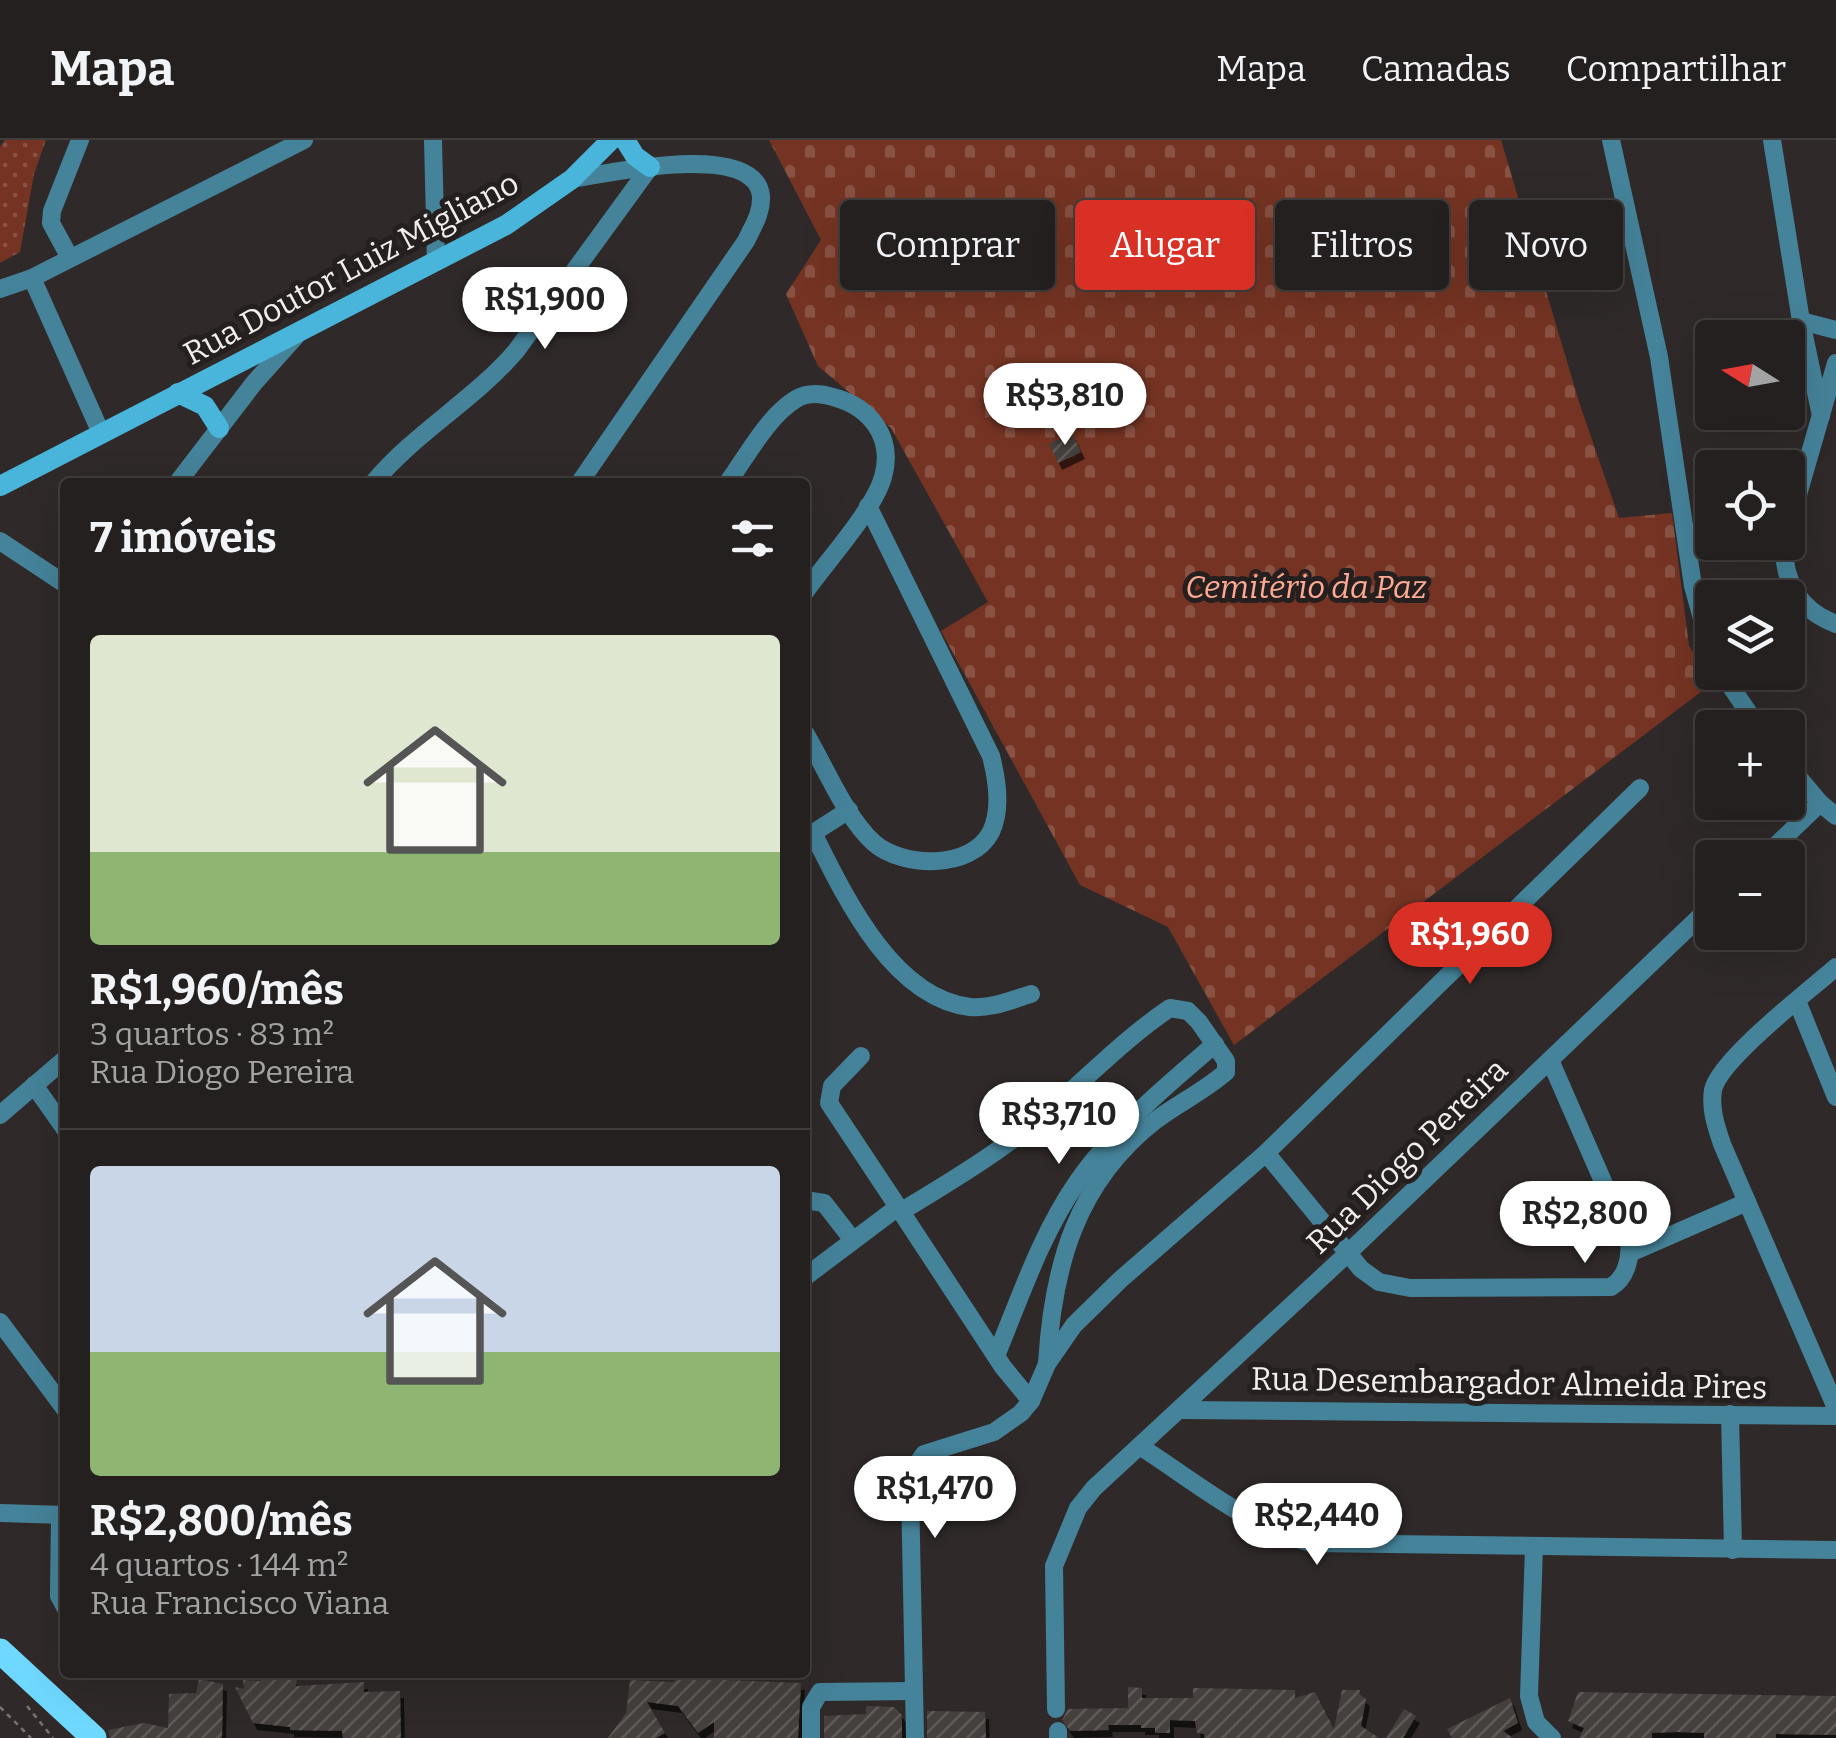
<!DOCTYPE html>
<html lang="pt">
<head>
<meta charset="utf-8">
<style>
	body { margin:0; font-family:Bitter,serif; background:#2f2d2c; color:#f1f3f6; height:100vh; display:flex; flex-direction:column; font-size:38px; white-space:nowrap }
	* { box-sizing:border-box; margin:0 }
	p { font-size:32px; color:#a3a3a4 }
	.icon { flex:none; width:55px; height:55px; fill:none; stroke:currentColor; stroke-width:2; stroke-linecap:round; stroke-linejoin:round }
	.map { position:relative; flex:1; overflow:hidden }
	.drawer { position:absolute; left:60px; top:338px; width:750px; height:1200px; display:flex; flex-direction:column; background:#23201f; border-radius:10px; box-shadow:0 10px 40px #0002,0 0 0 2px #403e3d }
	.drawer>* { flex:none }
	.guide { position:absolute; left:840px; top:60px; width:845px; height:90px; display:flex; gap:20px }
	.needle { width:65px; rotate:281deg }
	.fabs { position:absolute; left:1695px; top:180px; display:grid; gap:20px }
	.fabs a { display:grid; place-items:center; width:110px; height:110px; border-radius:10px; background:#23201f; box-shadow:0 10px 40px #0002,0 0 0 2px #403e3d; font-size:50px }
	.price { position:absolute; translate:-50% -85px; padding:0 22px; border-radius:35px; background:#fff; color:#222; font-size:32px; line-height:65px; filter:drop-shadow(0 2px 5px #0008) }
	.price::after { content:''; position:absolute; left:50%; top:60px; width:30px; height:22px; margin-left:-15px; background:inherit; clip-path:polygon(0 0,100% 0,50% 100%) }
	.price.active { background:#d93025; color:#fff }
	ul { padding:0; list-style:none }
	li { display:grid; align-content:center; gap:20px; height:530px; padding:0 30px }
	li+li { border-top:2px solid #403e3d }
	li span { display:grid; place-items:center; height:310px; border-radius:10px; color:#555 }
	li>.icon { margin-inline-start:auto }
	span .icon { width:180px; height:180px; fill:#fffc; stroke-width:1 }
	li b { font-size:42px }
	h2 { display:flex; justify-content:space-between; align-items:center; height:120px; padding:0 30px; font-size:42px }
	.chip { padding:0 35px; border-radius:10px; background:#23201f; box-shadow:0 10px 40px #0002,0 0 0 2px #403e3d; font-size:35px; line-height:90px }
	.chip.active { background:#d93025; color:#fff }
	header { display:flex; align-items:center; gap:60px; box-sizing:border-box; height:140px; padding:0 50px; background:#23201f; border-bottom:2px solid #403e3d }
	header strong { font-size:48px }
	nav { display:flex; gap:55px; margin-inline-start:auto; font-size:35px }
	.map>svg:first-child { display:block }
	.grass { fill:url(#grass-dots) }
	.cemetery { fill:url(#cemetery-stones) }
	.building { fill:url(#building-hatch); filter:url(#shadow) }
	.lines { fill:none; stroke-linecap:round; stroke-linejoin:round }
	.path { stroke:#797473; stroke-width:2.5; stroke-dasharray:5 5; stroke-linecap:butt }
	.minor { stroke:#45839a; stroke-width:18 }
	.secondary { stroke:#49b5da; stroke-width:20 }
	.primary { stroke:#6fd8ff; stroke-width:25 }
	.labels { text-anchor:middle; stroke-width:10; stroke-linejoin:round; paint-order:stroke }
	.street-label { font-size:32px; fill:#f1eeed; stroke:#25201f }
	.park-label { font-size:32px; font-style:italic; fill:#fea992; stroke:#25201f }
</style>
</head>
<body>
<header>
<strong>Mapa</strong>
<nav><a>Mapa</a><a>Camadas</a><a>Compartilhar</a></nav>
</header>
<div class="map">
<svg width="1836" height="1598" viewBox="0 0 1836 1598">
	<defs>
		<pattern id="grass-dots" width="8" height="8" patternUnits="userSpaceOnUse" patternTransform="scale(2.5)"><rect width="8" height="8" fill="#753423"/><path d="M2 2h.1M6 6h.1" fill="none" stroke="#895243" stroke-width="1.8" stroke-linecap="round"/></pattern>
		<pattern id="cemetery-stones" width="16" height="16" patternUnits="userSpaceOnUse" patternTransform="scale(2.5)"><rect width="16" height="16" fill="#753423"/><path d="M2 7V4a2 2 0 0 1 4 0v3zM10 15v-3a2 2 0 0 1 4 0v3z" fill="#895243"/></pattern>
		<pattern id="building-hatch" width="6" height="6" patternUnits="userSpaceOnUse" patternTransform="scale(2.5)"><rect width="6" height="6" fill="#443f3d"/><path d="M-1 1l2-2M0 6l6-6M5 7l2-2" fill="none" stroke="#5f5b59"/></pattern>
		<filter id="shadow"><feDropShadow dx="4" dy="7" stdDeviation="0" flood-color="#0009"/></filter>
	</defs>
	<rect width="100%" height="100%" fill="#2f2a29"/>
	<path class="grass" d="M5,0H46L34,34L20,112L0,123V7Z"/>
	<path class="cemetery" d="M769,0H1501L1579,262L1619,378L1672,373L1689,506L1714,542L1234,905L1168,787L1080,745L941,491L988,462L891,288L818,226L786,154L821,100Z"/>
	<g class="building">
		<path d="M1072,293L1081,312L1058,323L1049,304Z"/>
		<path d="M261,1536L297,1538L296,1546L364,1542V1552L400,1551L401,1598H343L342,1591L290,1590V1587L253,1583L235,1547L244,1549L243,1540L261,1541Z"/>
		<path d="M674,1538L801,1543L798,1598H714V1582L698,1593L678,1566L647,1562L665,1593L656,1598H608L626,1573L630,1540L674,1542Z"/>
		<path d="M199,1539L223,1544L222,1598H110L108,1590L144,1583L168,1588L169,1554L196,1553Z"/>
		<path d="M1128,1547L1142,1548V1558H1193V1548L1295,1550V1558L1315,1552L1334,1589L1342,1550H1360L1359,1554L1366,1559L1361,1586L1379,1598H1204V1594L1197,1593L1195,1581L1170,1580V1593H1155V1588H1141V1585H1108L1109,1590L1070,1591L1062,1580L1068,1569L1128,1568Z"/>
		<path d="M1578,1552L1836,1556V1595L1776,1594V1598H1704V1593L1677,1592L1652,1593V1598H1579L1584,1588L1568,1581Z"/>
		<path d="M1510,1558L1518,1583L1503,1591L1513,1598H1452L1447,1589Z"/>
		<path d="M866,1566L894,1567L902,1575V1598H824V1576L866,1574Z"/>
		<path d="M1404,1569L1416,1576L1403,1598H1386Z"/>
		<path d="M927,1571L985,1572L986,1598H927Z"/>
	</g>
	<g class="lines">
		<g class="path">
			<path d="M27,1566L53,1598"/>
			<path d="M0,1567L31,1598"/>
		</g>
		<g class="minor">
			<path d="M433,0L436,122"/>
			<path d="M1611,0L1659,217L1693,446L1712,514"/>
			<path d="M1772,0L1801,181L1821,276"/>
			<path d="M572,39C609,33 755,0 761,56C762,73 753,86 746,101L580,342"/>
			<path d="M70,118L51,83L52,71L80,0"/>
			<path d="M32,138L101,293"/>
			<path d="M0,149L32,138L304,0"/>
			<path d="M1801,181L1836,190"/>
			<path d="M178,342L254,243L296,196"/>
			<path d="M374,342C416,292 474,260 516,211L650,27"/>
			<path d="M728,342C747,316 768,276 796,259C808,252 820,253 833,257C871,267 894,298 883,337C874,370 826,422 805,452"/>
			<path d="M1788,389L1836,223"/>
			<path d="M0,401L65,444"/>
			<path d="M1784,402C1783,441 1798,470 1836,484"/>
			<path d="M1721,532L1759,588"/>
			<path d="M805,593C825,626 845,677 874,703C903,728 971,730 991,692C1002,669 997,639 991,616L868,366"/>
			<path d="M1788,625L1820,663L1836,676"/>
			<path d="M849,670L813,693C844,755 892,858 970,867C991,869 1011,860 1031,854"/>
			<path d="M1763,718L1820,663"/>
			<path d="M1836,827C1810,850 1719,920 1713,950C1710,969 1716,986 1722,1004L1836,1268"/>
			<path d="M1797,861L1836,957"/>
			<path d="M861,916L832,946L829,963L898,1067"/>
			<path d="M34,945L65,989"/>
			<path d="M0,975L65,919"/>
			<path d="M1266,1013L1361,1129L1379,1142L1410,1148L1611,1147C1626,1138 1631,1119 1629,1101L1550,920"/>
			<path d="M805,1060L824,1063L852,1099"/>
			<path d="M902,1071C951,1041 1000,1012 1045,974C1087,938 1124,899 1170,868L1188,871L1199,882L1226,921V932C1204,951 1179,963 1156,980C1076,1042 1053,1126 1047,1223"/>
			<path d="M1630,1113L1747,1062"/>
			<path d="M805,1137L898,1067L1003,1227L1031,1261"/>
			<path d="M0,1182L65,1269"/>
			<path d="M996,1216C1020,1158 1041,1094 1078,1041C1114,989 1167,945 1215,904"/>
			<path d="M1181,1270L1836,1276"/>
			<path d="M1730,1274L1733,1410"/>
			<path d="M1141,1307C1194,1341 1250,1388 1311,1403L1836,1410"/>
			<path d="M0,1373L65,1375"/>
			<path d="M60,1375L59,1456L65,1467"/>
			<path d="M1534,1407L1529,1556L1536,1582L1552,1598"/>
			<path d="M1056,1569L1054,1426L1078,1368L1094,1348L1347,1114L1712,765"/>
			<path d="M1058,1591V1598"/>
			<path d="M811,1598V1567L820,1552L914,1551"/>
			<path d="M915,1598L910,1350L915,1327L924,1314L994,1292L1021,1273L1031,1261L1047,1224L1074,1185L1120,1140L1266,1013L1640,648"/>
		</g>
		<g class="secondary">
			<path d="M625,0L635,16L650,27"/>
			<path d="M178,253L205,266L219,288"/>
			<path d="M0,346L506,85L572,39L611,0"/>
		</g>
		<path class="primary" d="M0,1511L94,1598"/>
	</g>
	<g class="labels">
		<g class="street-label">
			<text transform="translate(351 128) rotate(-28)" y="11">Rua Doutor Luiz Migliano</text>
			<text transform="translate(1407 1016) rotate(-44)" y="11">Rua Diogo Pereira</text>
			<text transform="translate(1509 1243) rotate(1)" y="11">Rua Desembargador Almeida Pires</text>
		</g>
		<g class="park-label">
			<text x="1306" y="458">Cemitério da Paz</text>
		</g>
	</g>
</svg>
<div class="fabs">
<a><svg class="needle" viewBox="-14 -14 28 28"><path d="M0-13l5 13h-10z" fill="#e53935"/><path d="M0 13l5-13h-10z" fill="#a3a3a4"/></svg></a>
<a><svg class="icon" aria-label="locate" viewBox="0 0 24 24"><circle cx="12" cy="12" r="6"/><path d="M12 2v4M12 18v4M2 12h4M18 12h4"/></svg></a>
<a><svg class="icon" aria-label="layers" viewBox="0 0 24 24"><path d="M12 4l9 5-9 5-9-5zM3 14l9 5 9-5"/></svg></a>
<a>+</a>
<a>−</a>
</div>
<b class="price" style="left:545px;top:212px">R$1,900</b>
<b class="price" style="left:1065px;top:308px">R$3,810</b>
<b class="price active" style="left:1470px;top:847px">R$1,960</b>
<b class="price" style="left:1059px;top:1027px">R$3,710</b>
<b class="price" style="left:1585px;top:1126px">R$2,800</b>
<b class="price" style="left:935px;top:1401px">R$1,470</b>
<b class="price" style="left:1317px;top:1428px">R$2,440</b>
<div class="guide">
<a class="chip">Comprar</a>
<a class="chip active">Alugar</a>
<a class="chip">Filtros</a>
<a class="chip">Novo</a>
</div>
<section class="drawer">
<h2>7 imóveis<svg class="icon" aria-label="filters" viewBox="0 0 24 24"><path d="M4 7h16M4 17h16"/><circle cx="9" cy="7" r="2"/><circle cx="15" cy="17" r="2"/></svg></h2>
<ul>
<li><span style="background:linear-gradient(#dfe7d0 70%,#8fb573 0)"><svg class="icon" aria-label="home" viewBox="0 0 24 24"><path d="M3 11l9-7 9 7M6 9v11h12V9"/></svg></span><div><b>R$1,960/mês</b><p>3 quartos · 83 m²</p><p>Rua Diogo Pereira</p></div></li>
<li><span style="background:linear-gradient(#c9d6e8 60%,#8fb573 0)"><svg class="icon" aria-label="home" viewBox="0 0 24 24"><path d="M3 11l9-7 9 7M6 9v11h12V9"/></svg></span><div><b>R$2,800/mês</b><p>4 quartos · 144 m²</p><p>Rua Francisco Viana</p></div></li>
</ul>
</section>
</div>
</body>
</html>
